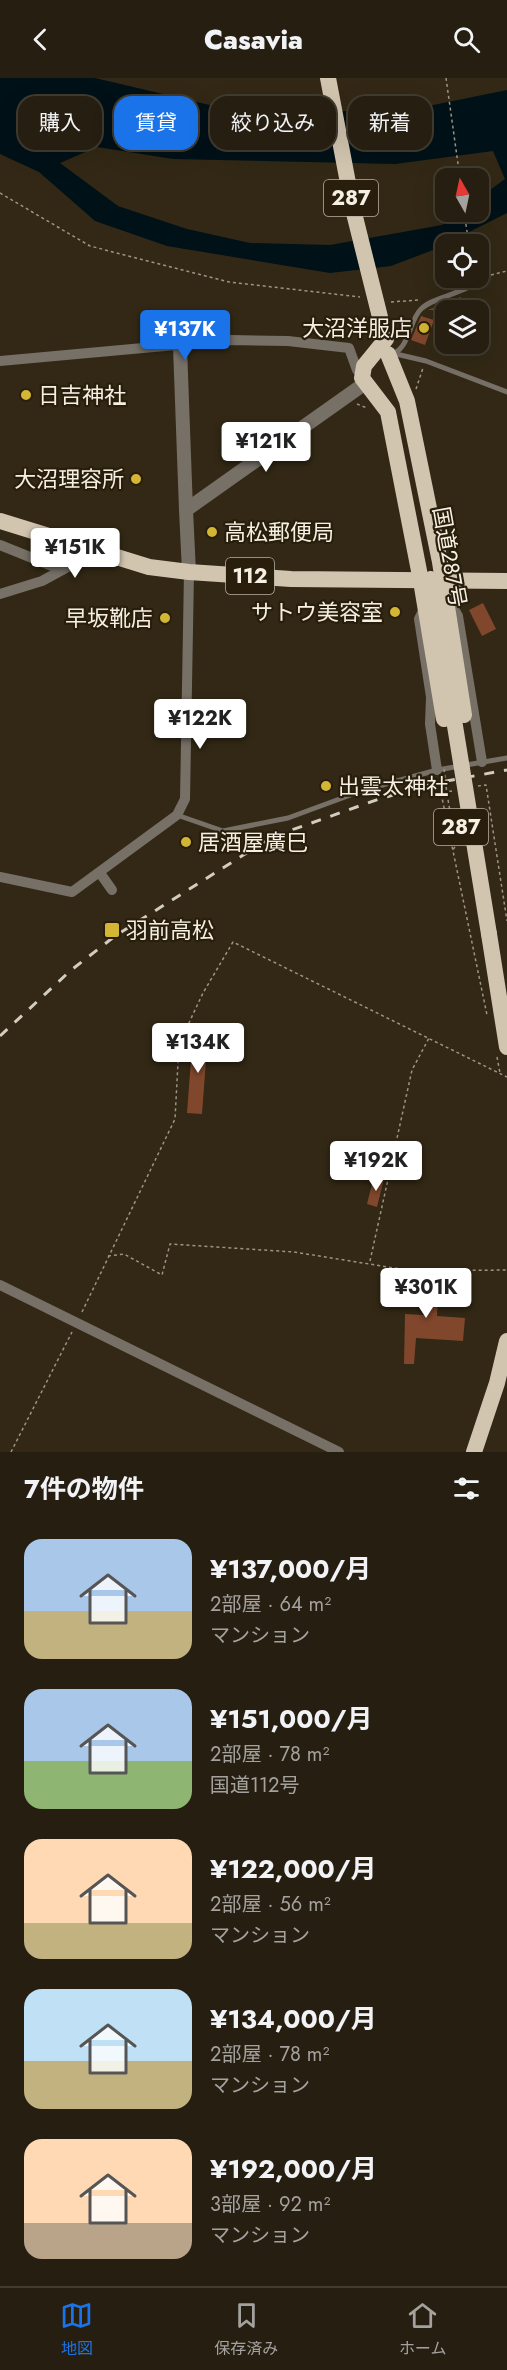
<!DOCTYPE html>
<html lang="ja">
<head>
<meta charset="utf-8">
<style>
	body { margin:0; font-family:Jost,"Noto Sans JP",sans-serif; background:#2e2719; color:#f1f3f6; height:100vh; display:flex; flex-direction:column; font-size:22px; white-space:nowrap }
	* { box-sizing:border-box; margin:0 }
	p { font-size:20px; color:#a4a29f }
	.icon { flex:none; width:33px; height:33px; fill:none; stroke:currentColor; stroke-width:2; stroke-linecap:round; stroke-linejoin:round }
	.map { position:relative; height:1374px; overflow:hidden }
	.sheet { display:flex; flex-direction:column; background:#261e10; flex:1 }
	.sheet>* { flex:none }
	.banner { position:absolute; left:18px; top:18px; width:471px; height:54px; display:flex; gap:12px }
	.needle { width:39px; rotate:351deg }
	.tools { position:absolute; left:435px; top:90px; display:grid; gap:12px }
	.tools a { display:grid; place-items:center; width:54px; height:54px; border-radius:12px; background:#261e10; box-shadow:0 6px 24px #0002,0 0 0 2px #423c30; font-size:30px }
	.price { position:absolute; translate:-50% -51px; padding:0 14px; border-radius:6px; background:#fff; color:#222; font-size:20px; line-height:39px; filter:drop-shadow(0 2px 3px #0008) }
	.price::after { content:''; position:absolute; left:50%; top:36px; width:18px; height:14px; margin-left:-9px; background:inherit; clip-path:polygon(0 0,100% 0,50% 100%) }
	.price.on { background:#1a73e8; color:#fff }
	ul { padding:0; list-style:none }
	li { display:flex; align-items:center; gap:18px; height:150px; padding:0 24px }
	li span { display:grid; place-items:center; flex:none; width:168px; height:120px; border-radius:18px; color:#555 }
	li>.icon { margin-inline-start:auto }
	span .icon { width:72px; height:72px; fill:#fffc; stroke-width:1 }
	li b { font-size:26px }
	h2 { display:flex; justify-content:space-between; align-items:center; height:72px; padding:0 24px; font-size:26px }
	.chip { padding:0 21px; border-radius:18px; background:#261e10; box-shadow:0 6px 24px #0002,0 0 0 2px #423c30; font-size:21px; line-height:54px }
	.chip.on { background:#1a73e8; color:#fff }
	header { display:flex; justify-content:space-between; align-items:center; height:78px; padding:0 24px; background:#261e10; font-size:27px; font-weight:800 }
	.tab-bar { display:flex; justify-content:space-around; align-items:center; height:84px; border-top:2px solid #423c30; background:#261e10; font-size:16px; color:#a4a29f }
	.tab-bar a { display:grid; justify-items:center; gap:3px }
	.tab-bar .on { color:#1a73e8 }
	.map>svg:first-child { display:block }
	.water { fill:#001118; fill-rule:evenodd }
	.building { fill:#80472c }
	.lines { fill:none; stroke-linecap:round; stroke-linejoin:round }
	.path { stroke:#9c9485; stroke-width:1.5; stroke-dasharray:3 3; stroke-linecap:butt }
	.service { stroke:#767067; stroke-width:5 }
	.minor { stroke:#767067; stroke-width:10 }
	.tertiary { stroke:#767067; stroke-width:14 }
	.trunk { stroke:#d2c5b0; stroke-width:16 }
	.rail { stroke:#d3cdbf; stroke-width:3; stroke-dasharray:10 10; stroke-linecap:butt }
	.path-bridge { stroke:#9c9485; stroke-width:1.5; stroke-dasharray:3 3; stroke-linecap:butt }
	.trunk-bridge { stroke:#d2c5b0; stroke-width:16 }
	.poi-dot { fill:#d3b635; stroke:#281e0b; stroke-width:2 }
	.labels { text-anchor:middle; stroke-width:4.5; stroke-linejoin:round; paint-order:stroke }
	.shield { fill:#281e0b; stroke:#b8b1a3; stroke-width:1.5 }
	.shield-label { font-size:21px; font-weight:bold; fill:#f6f0e4 }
	.poi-label { font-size:22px; fill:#f6f0e4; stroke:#281e0b; text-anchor:start }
	.street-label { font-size:22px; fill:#f6f0e4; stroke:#281e0b }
</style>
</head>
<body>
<header><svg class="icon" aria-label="back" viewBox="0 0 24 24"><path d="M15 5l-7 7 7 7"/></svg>Casavia<svg class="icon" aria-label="search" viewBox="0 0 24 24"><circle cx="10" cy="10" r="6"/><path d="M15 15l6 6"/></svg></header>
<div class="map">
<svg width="507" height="1374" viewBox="0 0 507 1374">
	<rect width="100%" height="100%" fill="#322815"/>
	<path class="water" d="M0,0H95L235,33H404L507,12V135L433,172L391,188L330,195L167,168L95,143L39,94L0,76ZM97,69L173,81L395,86L493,73L505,101L479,120L478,134H461L442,147L330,167L250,165L187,151L118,128L60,85Z"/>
	<g class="building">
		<path d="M461,219L463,225L477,222L478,230L446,232V274H441L434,232H428Z"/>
		<path d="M421,238L434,242L425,267L411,262Z"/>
		<path d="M483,525L496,551L482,558L469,532Z"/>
		<path d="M193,955L208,956L202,1036L187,1035Z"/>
		<path d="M374,1098L384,1101L377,1129L367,1126Z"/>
		<path d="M401,1197L421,1199V1214L438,1215L437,1238L465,1240L463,1263L416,1260L414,1286H404L405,1236L424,1237L425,1222L399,1221Z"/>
	</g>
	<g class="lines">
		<g class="path">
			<path d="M446,0L460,100"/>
			<path d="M0,115L90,168L229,204L360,219"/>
			<path d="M464,134L469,166"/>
			<path d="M491,197L507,193"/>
			<path d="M391,224L419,222"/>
			<path d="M416,311L423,290"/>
			<path d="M357,326L367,330"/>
			<path d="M478,708L486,707L507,843"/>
			<path d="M452,713L441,715L487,937"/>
			<path d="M447,716L456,767L453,772"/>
			<path d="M497,979L500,995"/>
			<path d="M108,1178L124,1176L162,1197L170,1166L294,1174L413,1193L507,1192"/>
			<path d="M370,1183L412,992L429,960"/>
			<path d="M82,1234L175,1041L179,966L203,915L233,864L507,999"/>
			<path d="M11,1374L72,1254"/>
		</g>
		<g class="service">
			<path d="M390,276C409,274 409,242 421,231C434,218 464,217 483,199"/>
			<path d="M396,276L426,283L507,314"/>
			<path d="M177,737L223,753L288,740L364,712L437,692L507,680"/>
		</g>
		<g class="minor">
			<path d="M0,283L231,262L288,263L349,270L357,292L362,294"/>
			<path d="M0,467L62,492"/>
			<path d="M0,516L42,503L95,474"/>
			<path d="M447,526L454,531L458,538L482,684"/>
			<path d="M424,531L419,541L431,619L430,646L437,692"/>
			<path d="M100,795L112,812"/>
			<path d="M0,799L72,814L177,737L185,721L189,494"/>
			<path d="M0,1207L339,1374"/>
		</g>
		<g class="tertiary">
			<path d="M180,269L186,432"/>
			<path d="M189,494L186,432L364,306"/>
		</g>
		<g class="trunk">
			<path d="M386,261L364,288L362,300L388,334L421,503L444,641"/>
			<path d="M388,276L407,323L440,484L464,637"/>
			<path d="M0,443L149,489L189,494L291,501L507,503"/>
			<path d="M489,856L507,969"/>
			<path d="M474,1374L497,1305L507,1263"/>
		</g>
		<path class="rail" d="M0,958L70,893L115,858L272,759L379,721L435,705L507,692"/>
		<path class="path-bridge" d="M444,691L447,716"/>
		<g class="trunk-bridge">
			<path d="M328,0L353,131L380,239"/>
			<path d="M431,501L489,856"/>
		</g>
	</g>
	<g class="poi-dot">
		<circle cx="424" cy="250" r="6"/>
		<circle cx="26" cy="317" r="6"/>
		<circle cx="136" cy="401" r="6"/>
		<circle cx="212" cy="454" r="6"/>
		<circle cx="395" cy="534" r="6"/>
		<circle cx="165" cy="540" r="6"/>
		<circle cx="326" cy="708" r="6"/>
		<circle cx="186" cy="764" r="6"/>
		<rect x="104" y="844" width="16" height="16" rx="3"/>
	</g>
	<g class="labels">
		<g class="shield">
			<rect x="324" y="102" width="54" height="36" rx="4.5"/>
			<rect x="226" y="480" width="48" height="36" rx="4.5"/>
			<rect x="434" y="731" width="54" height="36" rx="4.5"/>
		</g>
		<g class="shield-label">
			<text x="351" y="127">287</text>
			<text x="250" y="505">112</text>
			<text x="461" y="756">287</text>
		</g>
		<g class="poi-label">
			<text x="412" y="258" text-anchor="end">大沼洋服店</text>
			<text x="38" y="325">日吉神社</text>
			<text x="124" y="409" text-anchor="end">大沼理容所</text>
			<text x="224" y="462">高松郵便局</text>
			<text x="383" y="542" text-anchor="end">サトウ美容室</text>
			<text x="153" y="548" text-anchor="end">早坂靴店</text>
			<text x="338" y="716">出雲太神社</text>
			<text x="198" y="772">居酒屋廣巳</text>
			<text x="126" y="860">羽前高松</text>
		</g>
		<g class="street-label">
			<text transform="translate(450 479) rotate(80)" y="8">国道287号</text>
		</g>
	</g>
</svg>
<div class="tools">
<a><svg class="needle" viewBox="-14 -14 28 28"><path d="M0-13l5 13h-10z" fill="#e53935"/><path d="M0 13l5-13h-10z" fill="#a4a29f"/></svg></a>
<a><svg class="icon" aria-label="locate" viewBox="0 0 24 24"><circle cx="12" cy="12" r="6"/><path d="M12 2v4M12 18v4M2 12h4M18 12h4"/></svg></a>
<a><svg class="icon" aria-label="layers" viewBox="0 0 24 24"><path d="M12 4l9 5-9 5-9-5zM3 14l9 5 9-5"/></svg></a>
</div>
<b class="price on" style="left:185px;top:283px">¥137K</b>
<b class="price" style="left:266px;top:395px">¥121K</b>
<b class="price" style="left:75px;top:501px">¥151K</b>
<b class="price" style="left:200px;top:672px">¥122K</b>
<b class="price" style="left:198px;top:996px">¥134K</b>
<b class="price" style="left:376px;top:1114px">¥192K</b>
<b class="price" style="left:426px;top:1241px">¥301K</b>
<div class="banner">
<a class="chip">購入</a>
<a class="chip on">賃貸</a>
<a class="chip">絞り込み</a>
<a class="chip">新着</a>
</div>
</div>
<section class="sheet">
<h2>7件の物件<svg class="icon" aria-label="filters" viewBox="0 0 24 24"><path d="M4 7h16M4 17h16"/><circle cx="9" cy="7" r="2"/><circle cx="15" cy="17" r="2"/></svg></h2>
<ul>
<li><span style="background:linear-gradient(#a9c7e8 60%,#c2b280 0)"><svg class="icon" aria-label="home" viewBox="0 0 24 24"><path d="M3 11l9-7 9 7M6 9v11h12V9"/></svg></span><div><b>¥137,000/月</b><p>2部屋 · 64 m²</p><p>マンション</p></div></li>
<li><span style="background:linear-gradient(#a9c7e8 60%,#8fb573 0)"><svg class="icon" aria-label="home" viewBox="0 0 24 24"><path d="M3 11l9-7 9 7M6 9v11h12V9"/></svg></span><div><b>¥151,000/月</b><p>2部屋 · 78 m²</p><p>国道112号</p></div></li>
<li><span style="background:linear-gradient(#ffd9b3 70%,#c2b280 0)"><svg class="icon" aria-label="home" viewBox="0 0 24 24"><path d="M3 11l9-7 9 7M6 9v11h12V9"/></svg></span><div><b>¥122,000/月</b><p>2部屋 · 56 m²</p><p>マンション</p></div></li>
<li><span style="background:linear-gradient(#bfe0f5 60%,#c2b280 0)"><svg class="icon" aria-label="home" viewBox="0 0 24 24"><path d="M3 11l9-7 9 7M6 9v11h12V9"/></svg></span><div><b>¥134,000/月</b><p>2部屋 · 78 m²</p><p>マンション</p></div></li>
<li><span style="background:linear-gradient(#ffd9b3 70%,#b9a48a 0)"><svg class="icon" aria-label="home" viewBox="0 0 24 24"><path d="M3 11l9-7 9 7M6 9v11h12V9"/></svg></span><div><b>¥192,000/月</b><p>3部屋 · 92 m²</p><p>マンション</p></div></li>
</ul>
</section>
<nav class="tab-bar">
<a class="on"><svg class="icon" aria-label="map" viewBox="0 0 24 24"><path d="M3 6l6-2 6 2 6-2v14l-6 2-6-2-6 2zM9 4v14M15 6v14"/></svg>地図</a>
<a><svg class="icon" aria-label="saved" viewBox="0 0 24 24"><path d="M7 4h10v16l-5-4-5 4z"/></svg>保存済み</a>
<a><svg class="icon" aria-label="home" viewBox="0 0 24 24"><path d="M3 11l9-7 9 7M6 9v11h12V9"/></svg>ホーム</a>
</nav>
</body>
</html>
